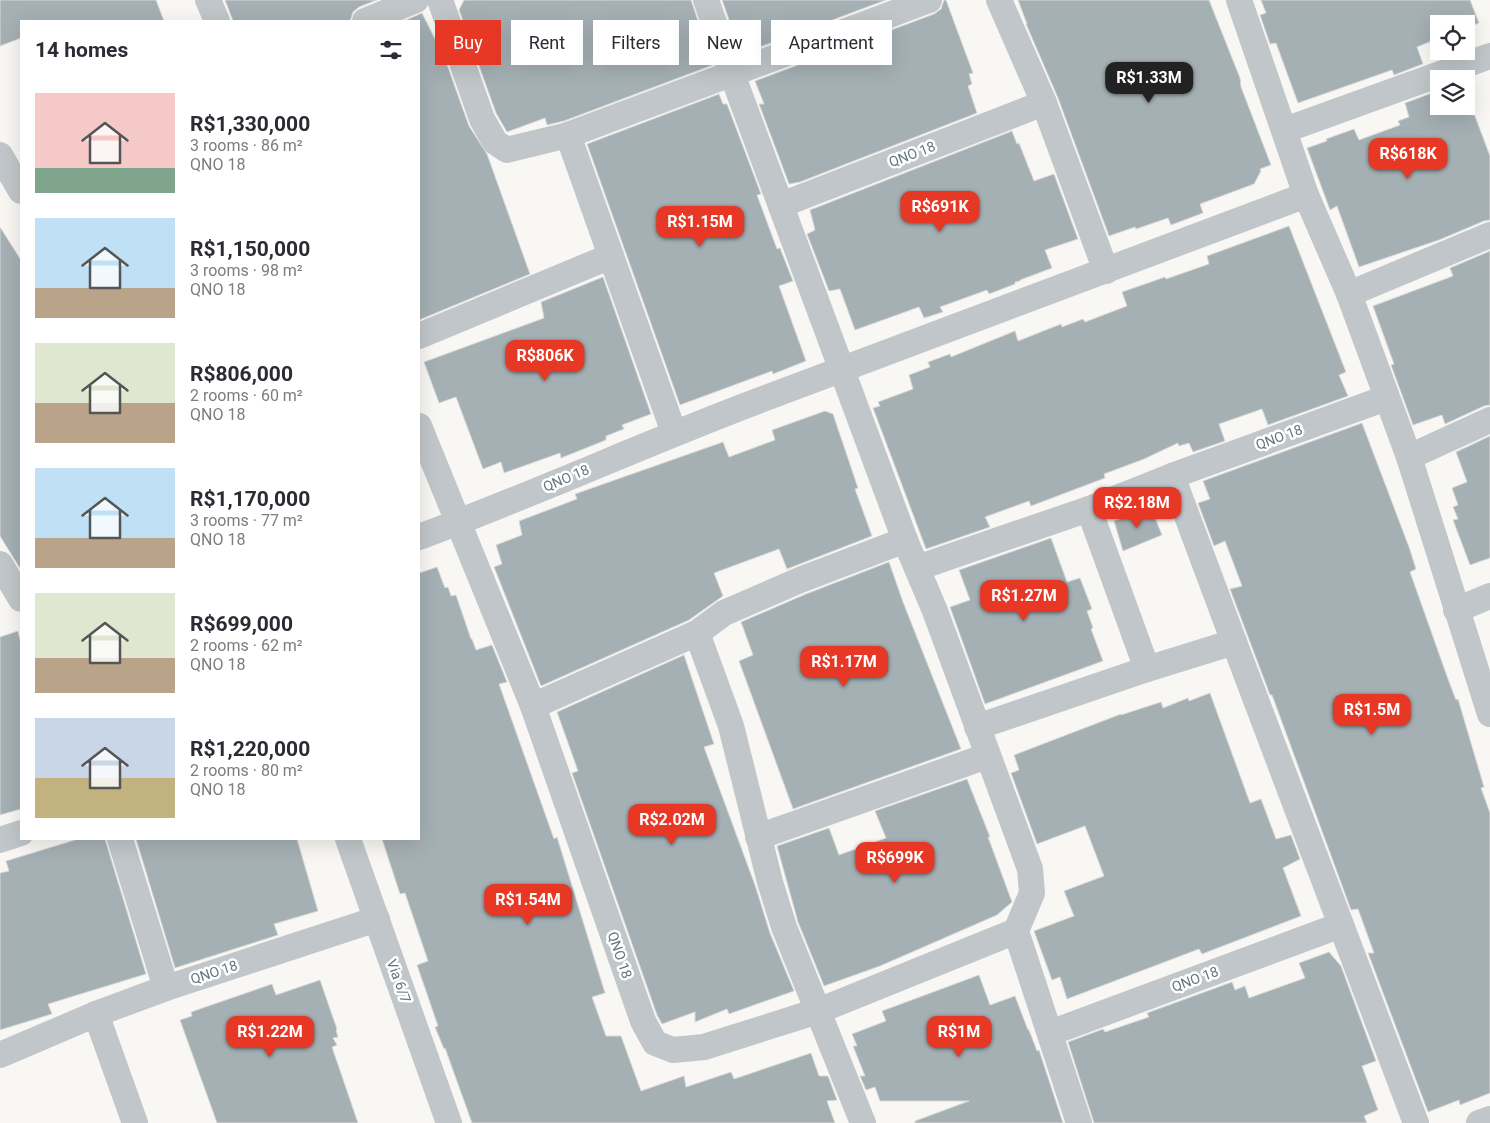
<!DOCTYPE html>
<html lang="en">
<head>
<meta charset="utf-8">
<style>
	body { margin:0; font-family:Roboto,sans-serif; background:#f2f2f3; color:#2b2b33; height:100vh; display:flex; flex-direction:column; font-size:19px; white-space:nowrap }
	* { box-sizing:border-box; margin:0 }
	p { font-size:16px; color:#7c7c81 }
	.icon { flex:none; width:28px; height:28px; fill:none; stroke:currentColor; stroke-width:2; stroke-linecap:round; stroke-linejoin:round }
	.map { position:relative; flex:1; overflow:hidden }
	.sheet { position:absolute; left:20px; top:20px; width:400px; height:820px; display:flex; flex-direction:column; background:#fff; border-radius:0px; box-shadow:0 5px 20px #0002 }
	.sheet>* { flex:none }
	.banner { position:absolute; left:435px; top:20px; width:475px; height:45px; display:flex; gap:10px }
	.buttons { position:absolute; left:1430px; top:15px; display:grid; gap:10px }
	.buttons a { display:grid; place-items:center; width:45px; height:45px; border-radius:0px; background:#fff; box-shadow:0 5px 20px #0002; font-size:25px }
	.price { position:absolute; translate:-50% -42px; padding:0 11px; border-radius:10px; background:#e73725; color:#fff; font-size:16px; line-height:32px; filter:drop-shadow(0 1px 2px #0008) }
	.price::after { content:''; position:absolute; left:50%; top:30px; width:15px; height:11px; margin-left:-8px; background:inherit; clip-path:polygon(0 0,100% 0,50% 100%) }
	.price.current { background:#222; color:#fff }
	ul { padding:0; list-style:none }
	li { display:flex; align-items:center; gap:15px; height:125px; padding:0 15px }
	li span { display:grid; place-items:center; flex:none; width:140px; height:100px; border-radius:0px; color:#555 }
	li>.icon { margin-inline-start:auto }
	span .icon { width:60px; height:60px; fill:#fffc; stroke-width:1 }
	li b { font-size:21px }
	h2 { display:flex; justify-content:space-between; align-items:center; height:60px; padding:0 15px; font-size:21px }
	.pill { padding:0 18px; border-radius:0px; background:#fff; box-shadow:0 5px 20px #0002; font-size:18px; line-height:45px }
	.pill.current { background:#e73725; color:#fff }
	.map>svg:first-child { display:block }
	.building { fill:#a5b0b4; stroke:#d9d9d7 }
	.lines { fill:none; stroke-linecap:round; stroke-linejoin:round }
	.minor { stroke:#c0c6c9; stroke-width:26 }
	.labels { text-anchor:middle; stroke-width:5; stroke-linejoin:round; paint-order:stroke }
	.street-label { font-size:14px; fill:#627780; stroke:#fff }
</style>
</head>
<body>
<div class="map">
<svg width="1490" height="1123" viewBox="0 0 1490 1123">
	<rect width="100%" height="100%" fill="#f8f7f4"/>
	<g class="building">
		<path d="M0,0H156L164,21H21V38L0,46Z"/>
		<path d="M225,0H377L359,7L353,12L350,21H233Z"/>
		<path d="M464,0H691L713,65L564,121L547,125L545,118L507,132L496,113L459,10Z"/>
		<path d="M722,0H886L741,54Z"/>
		<path d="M944,0H946L973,73L969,74L972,84L968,86L977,113L800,182L789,184L759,104H764L755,81L934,14L941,9Z"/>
		<path d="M1018,0H1209L1240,78L1241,87L1271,165L1260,169L1261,171L1254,184L1200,204L1203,213L1171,225L1168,218L1136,229L1135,227L1109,236L1058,98L1026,24H1027Z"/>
		<path d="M1261,0H1470L1479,23L1466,28V24H1439V38L1417,47L1423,64L1394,75L1392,70L1298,103L1276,43L1270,44L1260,15L1266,13Z"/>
		<path d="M422,13L439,47L440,45L469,126L487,154L530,274L419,320V21H404Z"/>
		<path d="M1466,92L1490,156V220L1484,221L1439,240L1359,267L1337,206L1330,210L1307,148L1327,141L1326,139L1354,129L1359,140L1400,125L1398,121L1409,117L1405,103L1432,93L1434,97L1439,96V106H1466Z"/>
		<path d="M719,94L723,104H727L761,194L757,195L777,249L780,248L793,281L779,286L806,361L773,374L772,371L680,405L587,144Z"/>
		<path d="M1012,131L1017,144L1019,143L1034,181L1054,174L1078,239L1045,250L1052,268L1020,280V281L1015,282V284L989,294L987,290L940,307L943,312L924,318L919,307L855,330L840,289L829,291L807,234L815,230L810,210Z"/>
		<path d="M1289,226L1346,372L1339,375L1348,396L1268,425L1262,409L1219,424L1225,441L1193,452L1189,443L1179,446L1178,443L1144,459L1104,474L1105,478L1052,498L1031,506L1029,501L985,517L990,527L926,549L873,408L880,406L878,402L913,389L909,375L930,367L928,362L950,354L951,357L1015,331L1018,341L1061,324L1062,327L1083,319L1085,322L1127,306L1122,292L1165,277L1166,279L1209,264L1207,256Z"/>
		<path d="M0,227L21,260V570L0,536Z"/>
		<path d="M1490,251V405L1484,406L1445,424L1442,415L1413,425L1391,365L1394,364L1373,306L1453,276L1450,268Z"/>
		<path d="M603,277L651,414L622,425L624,429L606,436V440L561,458L560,453L504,473L501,462L483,469L456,397L439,403L424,362L544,318L541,302Z"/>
		<path d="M825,411L833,414L858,488L855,489L872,536L787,569L779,549L714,573L723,596L689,620L541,686L494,567L502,564L496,545L522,535L519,521L577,499L575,494L723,442L729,457L775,440L772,430Z"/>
		<path d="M1362,423L1409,547L1416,569L1410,572L1448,679L1456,700L1458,699L1484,787L1481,788L1490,813V1093L1460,1105L1459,1100L1428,1112L1368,953H1374L1358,909L1351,910L1272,695H1270L1230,589L1242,586L1225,541L1214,546L1198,503L1210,499L1203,481Z"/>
		<path d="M1490,436V558L1470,565L1453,520L1458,519L1453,507L1458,505L1452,488L1467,482L1456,452Z"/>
		<path d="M1151,508L1162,535L1123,551L1114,521Z"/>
		<path d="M1051,538L1067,582L1080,578L1092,609L1087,611L1093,628L1091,629L1103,661L985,704L950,607L970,600L959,570Z"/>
		<path d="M889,562L903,602L961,749L793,809L739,661L753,655L741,622L806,594Z"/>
		<path d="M437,567L445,588L448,587L451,596L456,595L471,639H472L476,650L492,645L507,682L499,684L554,839L557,837L605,993L592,997L606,1036H621L641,1091L684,1076L686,1087L731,1072L734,1079L811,1053L819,1076H828L837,1100L827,1101L835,1123H472L445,1048L444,1049L435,1027L438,1026L417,965L428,961L405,893L400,894L382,839H419V573Z"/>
		<path d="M18,631L21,644V809L0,815V637Z"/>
		<path d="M684,655L714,744L704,747L755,885L770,933L794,991L729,1014L727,1009L695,1022V1012L662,1024L657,1015L572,773L578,771L557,712Z"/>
		<path d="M1210,693L1250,803L1261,799L1276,839L1291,835L1300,859L1283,868L1301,916L1202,954L1199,949L1067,999L1060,977L1052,980L1034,931L1074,916L1064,891L1104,876L1085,826L1037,844L1011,773L1019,770L1014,755L1121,714V715L1161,702L1163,708L1188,698L1189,701Z"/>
		<path d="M967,779L990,837H988L1012,902L997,915L880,966L824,986L798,922L777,846L829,828L839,855L886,838L875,811Z"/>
		<path d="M78,839H105L146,974L48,1004L52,1014L0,1030V873L9,871L6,861Z"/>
		<path d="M136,839H297L318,911L274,924L278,935L175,968Z"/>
		<path d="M1329,952L1341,966L1376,1061L1362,1066L1378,1110L1364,1116L1367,1123H1094L1068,1042L1103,1029L1105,1032L1149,1017L1147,1013L1232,982L1235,990L1245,986L1249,998L1305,978L1299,963Z"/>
		<path d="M979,975L990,1005L1015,996L1028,1030H1029L1037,1051L1039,1050L1063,1123H915V1121L969,1101H880L875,1087L866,1090L860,1076H865L853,1046H857L852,1034L886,1021L882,1011Z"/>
		<path d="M320,980L337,1029L336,1030L338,1037L333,1038L337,1045L332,1047L358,1123H217L180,1020L192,1016L191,1012L272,984L276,995Z"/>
	</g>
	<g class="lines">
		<g class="minor">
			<path d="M208,0L217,21"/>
			<path d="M440,0L482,119L495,142L507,150L568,135L929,0"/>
			<path d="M706,0L732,74L905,540L935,611L1030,869L1032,893L1016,931L1079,1123"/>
			<path d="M999,0L1044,103L1106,271"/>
			<path d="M1239,0L1306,195L1349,294L1409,457L1490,714"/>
			<path d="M365,21L416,0"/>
			<path d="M1285,130L1490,56"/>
			<path d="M568,135L674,433"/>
			<path d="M0,155L21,191"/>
			<path d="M781,205L1044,103"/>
			<path d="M1349,294L1490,235"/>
			<path d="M419,336L611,256"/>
			<path d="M419,426L533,706L643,1021L655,1043L673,1050L704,1047L818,1011L1016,931"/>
			<path d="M1409,457L1490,420"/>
			<path d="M1089,509L1147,669"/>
			<path d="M419,537C532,495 642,445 755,402L1306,195"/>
			<path d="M0,564L21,599"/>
			<path d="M917,568L1089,509L1172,476L1386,398"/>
			<path d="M1456,610L1490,596"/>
			<path d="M697,633L731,726L770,882L784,927L863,1123"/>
			<path d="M1234,642L1416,1123"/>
			<path d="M533,706L697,633L724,613L800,580L905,540"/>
			<path d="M977,727L1147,669L1234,642L1172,476"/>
			<path d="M758,837L987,756"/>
			<path d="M120,839L166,988"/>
			<path d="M348,839L449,1123"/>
			<path d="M0,840L21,833"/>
			<path d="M96,1014L135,1123"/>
			<path d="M1050,1033L1341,925"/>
			<path d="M0,1055L96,1014L166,988L377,919"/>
			<path d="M1479,1123L1490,1119"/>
		</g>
	</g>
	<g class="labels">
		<g class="street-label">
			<text transform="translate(912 154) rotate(-21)" y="5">QNO 18</text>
			<text transform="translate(1279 437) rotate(-20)" y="5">QNO 18</text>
			<text transform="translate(566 478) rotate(-23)" y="5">QNO 18</text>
			<text transform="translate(620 955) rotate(71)" y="5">QNO 18</text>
			<text transform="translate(214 972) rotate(-18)" y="5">QNO 18</text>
			<text transform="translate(1195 979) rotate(-20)" y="5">QNO 18</text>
			<text transform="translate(399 981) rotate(70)" y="5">Via 6/7</text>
		</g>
	</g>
</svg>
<div class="buttons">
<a><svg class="icon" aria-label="locate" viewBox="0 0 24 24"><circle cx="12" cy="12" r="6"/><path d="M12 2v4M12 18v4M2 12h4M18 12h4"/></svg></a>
<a><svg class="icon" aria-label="layers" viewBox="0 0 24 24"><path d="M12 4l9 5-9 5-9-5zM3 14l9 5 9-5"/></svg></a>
</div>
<b class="price current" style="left:1149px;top:104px">R$1.33M</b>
<b class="price" style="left:1408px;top:180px">R$618K</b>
<b class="price" style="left:940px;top:233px">R$691K</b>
<b class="price" style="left:700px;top:248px">R$1.15M</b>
<b class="price" style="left:545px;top:382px">R$806K</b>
<b class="price" style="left:1137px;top:529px">R$2.18M</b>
<b class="price" style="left:1024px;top:622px">R$1.27M</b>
<b class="price" style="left:844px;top:688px">R$1.17M</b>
<b class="price" style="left:1372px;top:736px">R$1.5M</b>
<b class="price" style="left:672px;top:846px">R$2.02M</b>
<b class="price" style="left:895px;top:884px">R$699K</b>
<b class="price" style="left:528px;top:926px">R$1.54M</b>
<b class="price" style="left:270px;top:1058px">R$1.22M</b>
<b class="price" style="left:959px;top:1058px">R$1M</b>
<div class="banner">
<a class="pill current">Buy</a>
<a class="pill">Rent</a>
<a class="pill">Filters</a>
<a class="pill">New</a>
<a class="pill">Apartment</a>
</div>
<section class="sheet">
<h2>14 homes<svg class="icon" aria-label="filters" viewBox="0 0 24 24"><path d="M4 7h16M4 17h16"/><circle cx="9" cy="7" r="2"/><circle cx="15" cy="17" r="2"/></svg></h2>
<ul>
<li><span style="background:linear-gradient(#f6c9c9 75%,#7fa58c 0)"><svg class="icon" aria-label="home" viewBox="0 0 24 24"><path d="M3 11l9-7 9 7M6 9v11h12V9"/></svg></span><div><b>R$1,330,000</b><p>3 rooms · 86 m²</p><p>QNO 18</p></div></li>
<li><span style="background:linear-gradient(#bfe0f5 70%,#b9a48a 0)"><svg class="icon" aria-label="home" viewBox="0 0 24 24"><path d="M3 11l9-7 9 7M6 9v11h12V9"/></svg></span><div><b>R$1,150,000</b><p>3 rooms · 98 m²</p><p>QNO 18</p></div></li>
<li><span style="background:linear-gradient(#dfe7d0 60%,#b9a48a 0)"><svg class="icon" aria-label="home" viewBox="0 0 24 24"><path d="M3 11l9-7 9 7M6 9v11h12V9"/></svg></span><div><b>R$806,000</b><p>2 rooms · 60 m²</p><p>QNO 18</p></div></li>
<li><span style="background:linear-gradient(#bfe0f5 70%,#b9a48a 0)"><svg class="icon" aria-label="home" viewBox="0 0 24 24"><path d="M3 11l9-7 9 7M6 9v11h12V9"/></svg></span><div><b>R$1,170,000</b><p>3 rooms · 77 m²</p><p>QNO 18</p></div></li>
<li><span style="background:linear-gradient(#dfe7d0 65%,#b9a48a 0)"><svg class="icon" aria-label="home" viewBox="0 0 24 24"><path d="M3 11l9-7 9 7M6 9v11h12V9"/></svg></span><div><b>R$699,000</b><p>2 rooms · 62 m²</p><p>QNO 18</p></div></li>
<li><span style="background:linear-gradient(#c9d6e8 60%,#c2b280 0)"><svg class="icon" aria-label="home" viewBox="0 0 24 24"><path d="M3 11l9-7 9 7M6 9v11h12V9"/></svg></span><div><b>R$1,220,000</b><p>2 rooms · 80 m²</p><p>QNO 18</p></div></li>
</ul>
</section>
</div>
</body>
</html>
